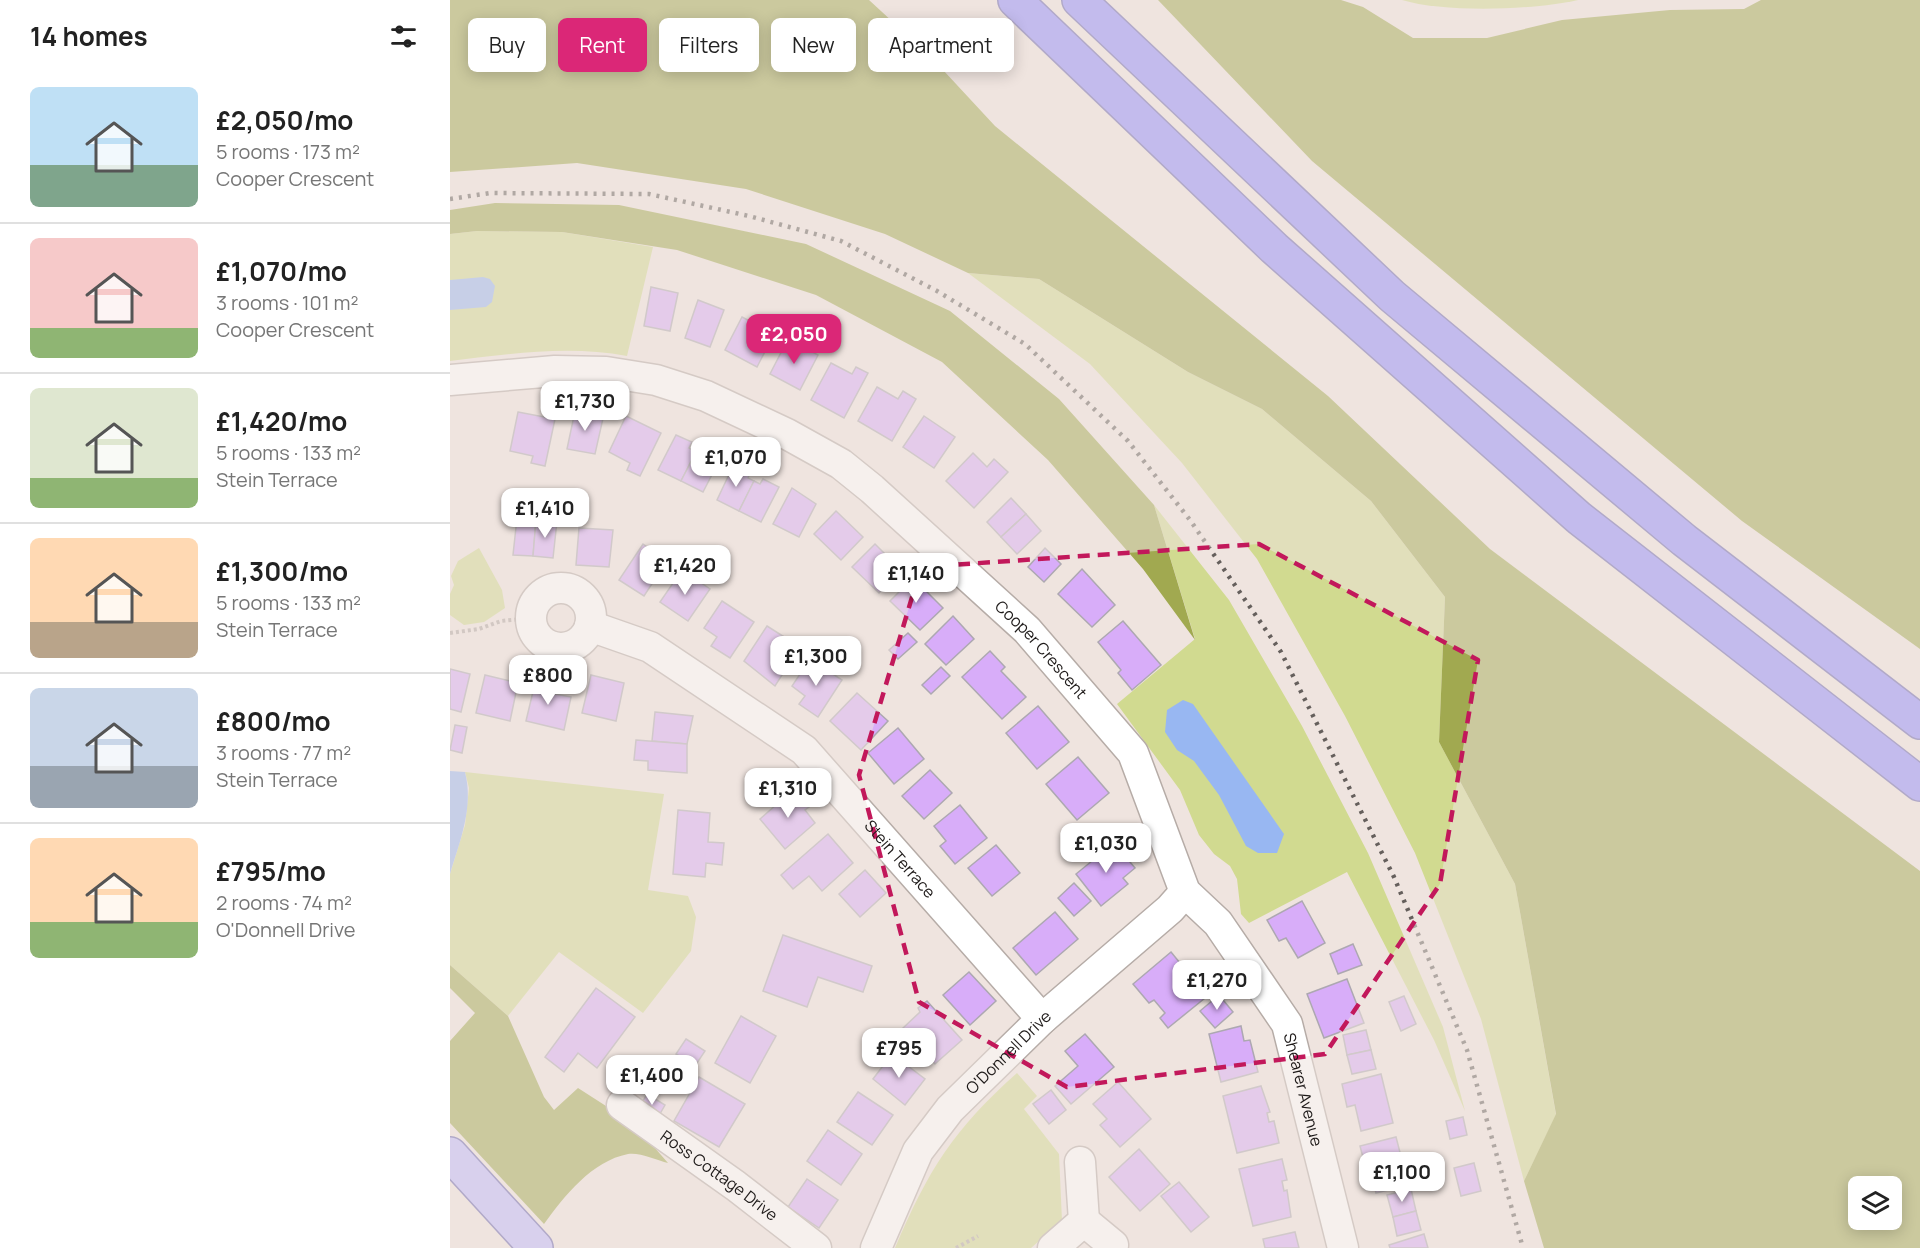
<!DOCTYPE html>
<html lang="en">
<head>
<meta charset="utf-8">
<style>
	body { margin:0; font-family:Manrope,sans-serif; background:#f6f6f6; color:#222; height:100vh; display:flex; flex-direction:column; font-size:22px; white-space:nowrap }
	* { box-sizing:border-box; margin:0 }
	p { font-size:20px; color:#767676 }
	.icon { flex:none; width:33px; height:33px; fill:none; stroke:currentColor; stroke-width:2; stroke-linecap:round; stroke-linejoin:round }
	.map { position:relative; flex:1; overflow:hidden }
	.panel { display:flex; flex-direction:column; background:#fff; width:450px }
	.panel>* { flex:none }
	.top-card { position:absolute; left:18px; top:18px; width:570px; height:54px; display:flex; gap:12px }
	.tools { position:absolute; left:1398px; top:1176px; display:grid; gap:12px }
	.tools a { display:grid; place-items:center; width:54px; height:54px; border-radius:9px; background:#fff; box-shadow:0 3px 15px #0003; font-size:30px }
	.price { position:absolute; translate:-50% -51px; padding:0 14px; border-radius:12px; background:#fff; color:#222; font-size:20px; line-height:39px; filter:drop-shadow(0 2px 3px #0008) }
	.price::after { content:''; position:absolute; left:50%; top:36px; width:18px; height:14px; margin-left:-9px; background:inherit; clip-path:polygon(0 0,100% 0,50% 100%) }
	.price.selected { background:#db2777; color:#fff }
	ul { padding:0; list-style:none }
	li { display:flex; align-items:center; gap:18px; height:150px; padding:0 30px }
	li+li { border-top:2px solid #e0e0e0 }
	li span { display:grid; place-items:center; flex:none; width:168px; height:120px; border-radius:9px; color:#555 }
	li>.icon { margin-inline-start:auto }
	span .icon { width:72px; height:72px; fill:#fffc; stroke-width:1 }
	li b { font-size:26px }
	h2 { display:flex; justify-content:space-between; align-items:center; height:72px; padding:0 30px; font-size:26px }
	.tag { padding:0 21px; border-radius:9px; background:#fff; box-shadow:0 3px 15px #0003; font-size:21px; line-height:54px }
	.tag.selected { background:#db2777; color:#fff }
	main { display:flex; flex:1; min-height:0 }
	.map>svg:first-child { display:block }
	.green { fill:#d1da90 }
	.forest { fill:#a1a950; fill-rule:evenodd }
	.water { fill:#98b7f2 }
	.building { fill:#d8adf9; stroke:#ada8b1; stroke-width:1.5 }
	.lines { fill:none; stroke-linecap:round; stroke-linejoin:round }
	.street-casing { stroke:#b6aca7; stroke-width:33 }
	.primary-casing { stroke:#6763ae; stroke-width:36 }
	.highway-casing { stroke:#6763ae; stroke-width:36 }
	.path { stroke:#b0a7a3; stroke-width:4; stroke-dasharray:3 3; stroke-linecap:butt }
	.street { stroke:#fff; stroke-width:30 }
	.primary { stroke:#bcb9fe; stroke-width:33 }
	.highway { stroke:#8f8bfe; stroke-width:33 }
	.rail { stroke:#655f5c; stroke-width:4.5; stroke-dasharray:3 6; stroke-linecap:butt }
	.marked { fill:none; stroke:#c2185b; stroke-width:4.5; stroke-dasharray:12 8; stroke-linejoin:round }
	.labels { text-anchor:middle; stroke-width:4.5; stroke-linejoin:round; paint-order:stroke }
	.street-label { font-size:16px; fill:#1e1a19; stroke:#fcf1ec }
</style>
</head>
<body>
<main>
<section class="panel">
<h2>14 homes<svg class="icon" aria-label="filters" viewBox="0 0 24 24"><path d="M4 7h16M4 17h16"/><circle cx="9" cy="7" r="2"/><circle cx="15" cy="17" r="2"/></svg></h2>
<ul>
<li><span style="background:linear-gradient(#bfe0f5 65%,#7fa58c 0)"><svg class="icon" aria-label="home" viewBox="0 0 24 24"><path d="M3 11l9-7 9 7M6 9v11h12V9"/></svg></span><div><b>£2,050/mo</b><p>5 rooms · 173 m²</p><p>Cooper Crescent</p></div></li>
<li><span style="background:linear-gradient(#f6c9c9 75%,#8fb573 0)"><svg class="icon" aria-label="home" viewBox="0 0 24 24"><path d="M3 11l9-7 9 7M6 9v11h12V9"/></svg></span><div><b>£1,070/mo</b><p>3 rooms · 101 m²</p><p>Cooper Crescent</p></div></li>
<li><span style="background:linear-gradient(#dfe7d0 75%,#8fb573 0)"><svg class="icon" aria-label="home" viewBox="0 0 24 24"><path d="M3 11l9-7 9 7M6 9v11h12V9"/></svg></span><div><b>£1,420/mo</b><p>5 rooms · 133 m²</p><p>Stein Terrace</p></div></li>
<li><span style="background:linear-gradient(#ffd9b3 70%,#b9a48a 0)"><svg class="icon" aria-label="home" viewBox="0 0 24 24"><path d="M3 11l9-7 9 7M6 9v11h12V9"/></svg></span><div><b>£1,300/mo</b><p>5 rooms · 133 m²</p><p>Stein Terrace</p></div></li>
<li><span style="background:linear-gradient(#c9d6e8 65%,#9aa5b1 0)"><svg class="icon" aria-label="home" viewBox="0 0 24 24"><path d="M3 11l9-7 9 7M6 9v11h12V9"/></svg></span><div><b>£800/mo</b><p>3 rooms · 77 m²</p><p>Stein Terrace</p></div></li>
<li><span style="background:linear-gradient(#ffd9b3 70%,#8fb573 0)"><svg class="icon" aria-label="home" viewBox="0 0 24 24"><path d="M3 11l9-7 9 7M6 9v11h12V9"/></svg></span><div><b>£795/mo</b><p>2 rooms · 74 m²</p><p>O'Donnell Drive</p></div></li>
</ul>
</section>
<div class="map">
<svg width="1470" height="1248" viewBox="0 0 1470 1248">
	<rect width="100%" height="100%" fill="#efe4df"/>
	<g class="green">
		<path d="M952,0H1128C1085,10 994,13 952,0Z"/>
		<path d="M27,231L112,232L203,247L177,356C118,345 59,354 0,361V234Z"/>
		<path d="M518,273L589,279L738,372L812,409L921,501L995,597L989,742L1065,884L1106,1115L1074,1181L1031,1019L965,853L895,716L807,559L732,463L640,364Z"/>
		<path d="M704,505L779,600L852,726L918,853L993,1027L1015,1111L984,1040L897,872L799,923L791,914L787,879L780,866L764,854L749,835L730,790L667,704L745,639Z"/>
		<path d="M29,548L52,590L55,608L34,622L14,625L0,615V594L4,585L1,576L8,561Z"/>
		<path d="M15,772L214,794L198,890L238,896L246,917L241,951L193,1013L109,952L58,1016L0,965V874L15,825L19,788Z"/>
		<path d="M567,1073L587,1096L574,1109L609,1154L612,1221L581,1248H445C478,1170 504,1129 567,1073Z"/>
	</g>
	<g class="forest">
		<path d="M0,0H419L481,57L545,126L878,396L1040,549L1470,871V1248H1094L1074,1181L1106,1114L1065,884L989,742L995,597L921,501L812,409L738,372L589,279L518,273L435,234L296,189L127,163L0,172ZM1408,1186H1442V1220H1408Z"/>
		<path d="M708,0H891L913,7L963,38H1037L1112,20L1220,10L1294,9L1311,0H1470V649L1292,521L862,161Z"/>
		<path d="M45,203L169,205L356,244L500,311L609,399L704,505L745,640L693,569L598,460L492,362L366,295L227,250L112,232L27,231L0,234V210Z"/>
		<path d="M0,965L58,1016L94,1097L104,1110L128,1088L184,1124L218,1163C207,1160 189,1152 178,1154C142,1161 114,1196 94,1224L0,1123V1041L25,1013L0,988Z"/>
	</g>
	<g class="water">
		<path d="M33,277L40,279L45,286L42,302L36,307L0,310V280Z"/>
		<path d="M733,700L743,704L834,834L827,853H808L796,846L769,795L744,761L727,750L715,732L717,710Z"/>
		<path d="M0,771L15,772C24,807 10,841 0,874Z"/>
	</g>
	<g class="building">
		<path d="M201,287L228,293L220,331L194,326Z"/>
		<path d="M248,300L274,310L260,347L235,338Z"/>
		<path d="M292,317L324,334L307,367L275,350Z"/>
		<path d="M338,339L368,355L350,390L320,374Z"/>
		<path d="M381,363L402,374L406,367L418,373L394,418L361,400Z"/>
		<path d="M427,387L448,399L453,391L466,399L442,441L408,421Z"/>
		<path d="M125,411L154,414L145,454L117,449Z"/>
		<path d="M68,412L105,419L95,466L81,463L83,456L60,451Z"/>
		<path d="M176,416L211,433L190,476L177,470L180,463L159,452Z"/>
		<path d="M474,416L505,437L484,468L453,447Z"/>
		<path d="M226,435L242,442L239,448L246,452L231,481L208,470Z"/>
		<path d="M255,449L271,457L253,492L231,481L246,452L252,455Z"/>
		<path d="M523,453L537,467L544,459L558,472L524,508L496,481Z"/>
		<path d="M284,464L300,473L298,478L304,481L289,511L267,500Z"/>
		<path d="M313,479L329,487L311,522L289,511L304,481L310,484Z"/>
		<path d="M342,488L366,504L349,537L323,524Z"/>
		<path d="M561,498L576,514L551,537L537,522Z"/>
		<path d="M386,511L413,537L391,560L364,534Z"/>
		<path d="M576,514L591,531L567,554L551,537Z"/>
		<path d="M67,518L86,520L83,556L63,555Z"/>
		<path d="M86,520L107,521L103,558L83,556Z"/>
		<path d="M129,528L163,530L159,567L126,565Z"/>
		<path d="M193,544L217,561L194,596L169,580Z"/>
		<path d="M425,544L451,570L429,593L402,567Z"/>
		<path d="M595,548L611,564L594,582L578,567Z"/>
		<path d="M632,569L665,605L642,627L608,594Z"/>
		<path d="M232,570L260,589L238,621L210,602Z"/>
		<path d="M463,578L493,608L470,630L440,601Z"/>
		<path d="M272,601L304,622L280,658L261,646L267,637L254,628Z"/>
		<path d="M503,616L524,639L496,665L475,644Z"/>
		<path d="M673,621L711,665L682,690L668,673L671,670L648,642Z"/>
		<path d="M317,626L350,647L325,686L294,661Z"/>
		<path d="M458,633L467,642L448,659L439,650Z"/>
		<path d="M540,651L555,667L551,671L576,697L552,719L512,677Z"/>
		<path d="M360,659L392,680L368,717L349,704L355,696L342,686Z"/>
		<path d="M491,667L500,676L481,694L472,685Z"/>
		<path d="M0,669L20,674L11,712L0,709Z"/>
		<path d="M35,675L68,683L60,721L26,713Z"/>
		<path d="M141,675L174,683L166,721L132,713Z"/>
		<path d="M86,679L107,684L105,694L121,697L114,730L76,721Z"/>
		<path d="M407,693L438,721L411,750L380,721Z"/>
		<path d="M588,706L619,742L587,769L556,733Z"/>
		<path d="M205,712L243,716L237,744L202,741Z"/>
		<path d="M5,725L17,727L12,753L0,750Z"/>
		<path d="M448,728L474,759L444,784L418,753Z"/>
		<path d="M186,740L237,744V773L198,770V761L184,760Z"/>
		<path d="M628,757L659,793L627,820L596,784Z"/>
		<path d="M480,770L502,793L474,819L452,796Z"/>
		<path d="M344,789L359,807L355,810L365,823L335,849L310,819Z"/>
		<path d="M510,805L537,838L505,864L490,846L496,841L484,826Z"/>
		<path d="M228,810L260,813L258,842L274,843L272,865L256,863L255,877L223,874Z"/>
		<path d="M378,834L403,863L372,891L359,876L343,889L331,875Z"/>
		<path d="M664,843L685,868L673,878L678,884L651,906L626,874Z"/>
		<path d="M546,845L570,873L542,896L518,868Z"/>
		<path d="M415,870L436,893L410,917L389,894Z"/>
		<path d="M624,883L641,901L624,916L608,898Z"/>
		<path d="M852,901L875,943L848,958L836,938L829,941L817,920Z"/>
		<path d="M605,912L628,939L586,975L563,948Z"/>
		<path d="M333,935L422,966L413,992L368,977L357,1007L313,991Z"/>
		<path d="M903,944L912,965L888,974L880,954Z"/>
		<path d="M721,952L743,979L746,977L760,994L718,1028L710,1018L715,1013L704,1000L699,1003L683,984Z"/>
		<path d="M519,972L546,1001L520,1025L493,995Z"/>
		<path d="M897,979L914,1023L874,1038L857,994Z"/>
		<path d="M146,988L185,1017L147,1068L128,1053L114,1072L95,1057Z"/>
		<path d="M769,995L783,1012L765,1028L750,1011Z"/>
		<path d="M954,996L966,1024L951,1031L939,1002Z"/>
		<path d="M477,1001L512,1040L485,1064L453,1028L470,1012L468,1008Z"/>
		<path d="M291,1016L326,1036L300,1083L265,1063Z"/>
		<path d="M791,1026L794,1041L800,1040L808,1072L771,1082L759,1034Z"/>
		<path d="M916,1030L921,1050L897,1055L893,1035Z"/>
		<path d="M635,1034L664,1067L621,1104L605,1086L628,1066L615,1051Z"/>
		<path d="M236,1039L255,1051L245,1066L226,1054Z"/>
		<path d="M921,1050L926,1069L902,1074L897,1055Z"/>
		<path d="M442,1054L475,1079L455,1105L423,1079Z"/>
		<path d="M931,1074L943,1123L911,1131L905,1105L897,1107L892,1084Z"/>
		<path d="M249,1077L295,1104L269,1147L224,1121Z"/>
		<path d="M668,1082L701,1119L670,1147L650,1125L657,1119L643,1104Z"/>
		<path d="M811,1086L820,1112L817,1113L819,1122L824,1121L829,1143L787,1153L773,1096Z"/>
		<path d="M601,1090L616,1110L599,1124L583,1104Z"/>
		<path d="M408,1092L443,1115L422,1145L387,1122Z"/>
		<path d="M197,1094L215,1105L207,1119L189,1108Z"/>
		<path d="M1013,1117L1017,1135L1000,1139L996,1121Z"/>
		<path d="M378,1130L412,1154L391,1185L357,1161Z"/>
		<path d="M946,1137L954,1168L957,1167L962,1184L926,1193L919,1164L915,1165L910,1146Z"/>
		<path d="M689,1149L720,1184L690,1211L659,1177Z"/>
		<path d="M832,1159L837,1180L832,1181L834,1191L837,1190L841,1217L803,1226L789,1169Z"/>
		<path d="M1024,1163L1031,1191L1011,1196L1004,1168Z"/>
		<path d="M357,1179L388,1200L369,1228L338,1207Z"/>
		<path d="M729,1182L759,1217L741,1232L711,1196Z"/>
		<path d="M961,1189L966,1211L943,1217L937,1195Z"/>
		<path d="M966,1211L971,1230L947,1236L943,1217Z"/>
		<path d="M845,1232L849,1248H815L813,1239Z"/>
		<path d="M974,1234L978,1248H940L939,1245Z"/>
	</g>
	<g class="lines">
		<g class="street-casing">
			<g id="street">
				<path id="s1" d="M0,380L105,371L156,372L206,380L256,396L337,434L391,464L422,489L577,630L683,753L735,892L768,923L837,1024L893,1248"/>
				<circle cx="111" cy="618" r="30"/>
				<path id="s2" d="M140,626L200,647L354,750L592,1019"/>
				<path id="s3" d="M172,1105L286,1186L366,1248"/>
				<path d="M634,1221L663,1245"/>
				<path id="s4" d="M426,1248L468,1151L500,1109L592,1019L720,909L735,892"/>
				<path d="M603,1248L634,1221L630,1162"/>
			</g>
		</g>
		<g class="primary-casing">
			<path id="primary" d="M0,1154L86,1248"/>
		</g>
		<g class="highway-casing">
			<g id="highway">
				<path d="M565,0L824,248L1129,518L1470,784"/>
				<path d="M629,0L942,296L1234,540L1470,722"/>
			</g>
		</g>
		<g class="path">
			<path d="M0,633L29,629L51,621L81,618"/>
			<path d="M506,1248L528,1236"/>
		</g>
		<use href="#street" class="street"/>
		<use href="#primary" class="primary"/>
		<use href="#highway" class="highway"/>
		<path class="rail" d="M0,199L40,193L199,194L299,216L391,241L487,291L575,344L678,441L740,520L831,652L944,877L1017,1050L1073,1248"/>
	</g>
	<path d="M0 0H1470V1248H0ZM809,544L1028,660L990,884L875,1054L617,1087L469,1002L409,775L471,567Z" fill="#efe4df" fill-opacity=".55" fill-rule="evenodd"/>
	<path class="marked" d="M809,544L1028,660L990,884L875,1054L617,1087L469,1002L409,775L471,567Z"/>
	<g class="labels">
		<g class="street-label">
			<text dy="6" stroke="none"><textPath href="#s1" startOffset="684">Cooper Crescent</textPath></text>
			<text dy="6" stroke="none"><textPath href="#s2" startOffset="394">Stein Terrace</textPath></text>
			<text dy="6" stroke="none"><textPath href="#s4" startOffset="240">O'Donnell Drive</textPath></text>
			<text dy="6" stroke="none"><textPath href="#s1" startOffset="1206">Shearer Avenue</textPath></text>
			<text dy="6" stroke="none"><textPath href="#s3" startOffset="120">Ross Cottage Drive</textPath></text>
		</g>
	</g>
</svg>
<div class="tools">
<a><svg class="icon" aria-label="layers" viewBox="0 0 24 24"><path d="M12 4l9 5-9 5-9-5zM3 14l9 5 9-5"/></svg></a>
</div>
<b class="price selected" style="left:344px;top:365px">£2,050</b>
<b class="price" style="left:135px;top:432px">£1,730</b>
<b class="price" style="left:286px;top:488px">£1,070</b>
<b class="price" style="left:95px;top:539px">£1,410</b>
<b class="price" style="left:235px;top:596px">£1,420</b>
<b class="price" style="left:466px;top:604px">£1,140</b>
<b class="price" style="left:366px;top:687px">£1,300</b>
<b class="price" style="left:98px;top:706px">£800</b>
<b class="price" style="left:338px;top:819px">£1,310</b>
<b class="price" style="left:656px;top:874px">£1,030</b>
<b class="price" style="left:767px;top:1011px">£1,270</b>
<b class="price" style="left:449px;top:1079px">£795</b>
<b class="price" style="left:202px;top:1106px">£1,400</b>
<b class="price" style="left:952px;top:1203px">£1,100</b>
<div class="top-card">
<a class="tag">Buy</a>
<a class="tag selected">Rent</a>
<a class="tag">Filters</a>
<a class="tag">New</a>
<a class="tag">Apartment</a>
</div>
</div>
</main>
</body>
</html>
